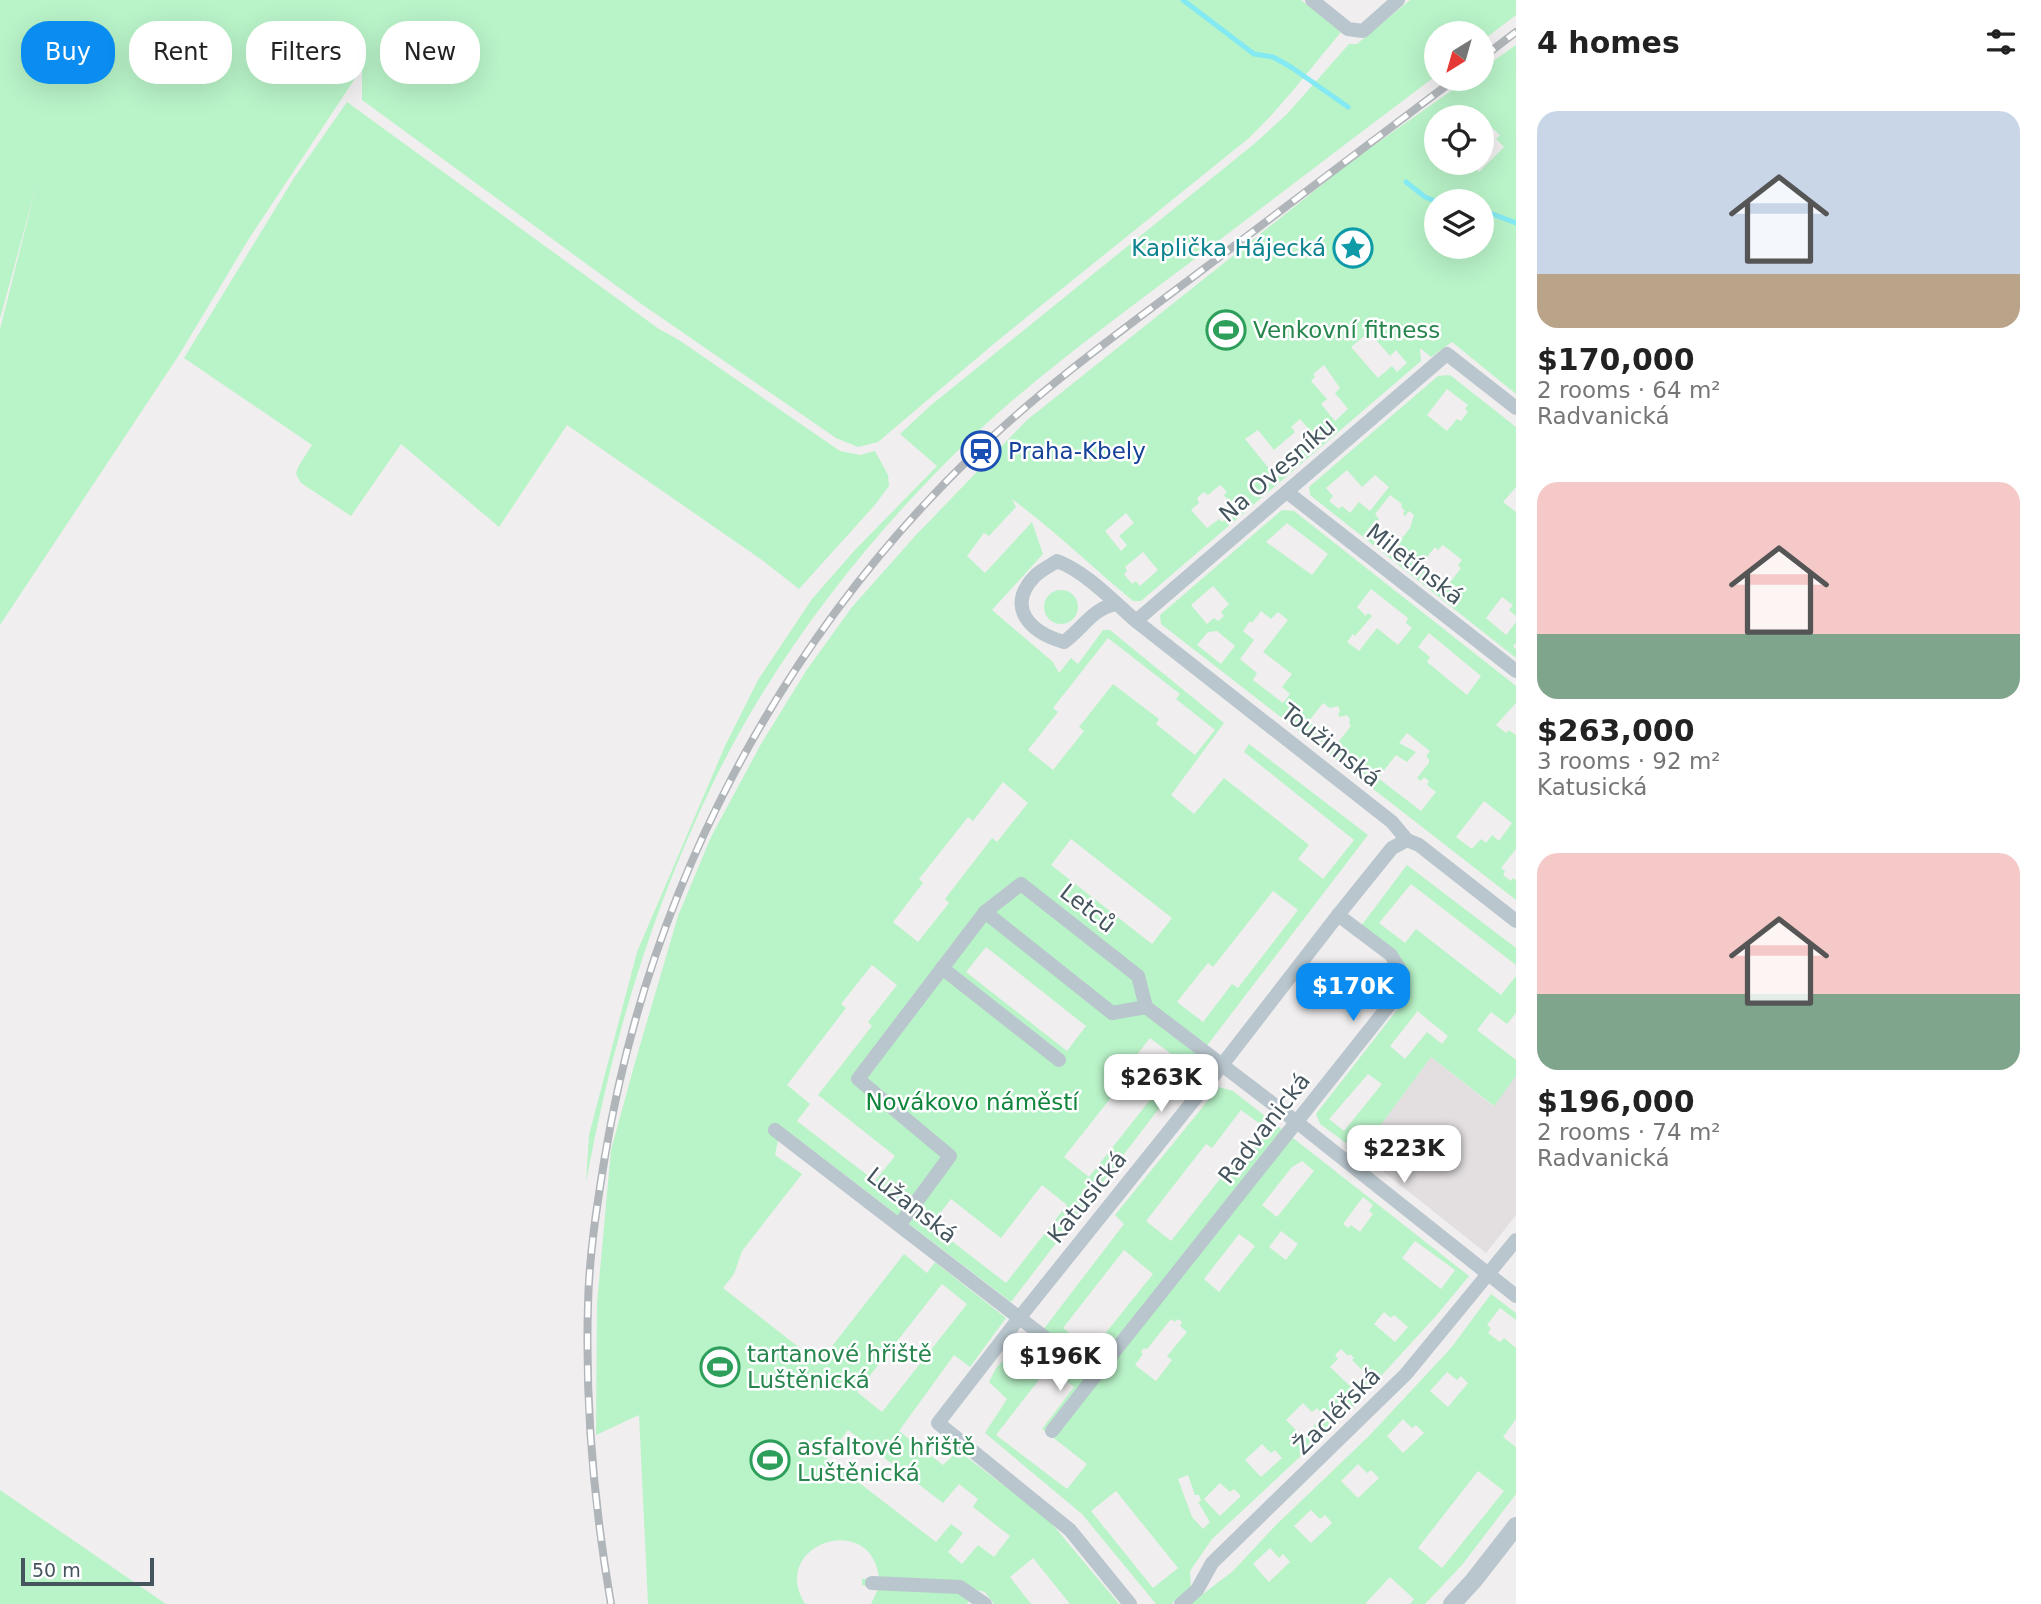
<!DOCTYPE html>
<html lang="en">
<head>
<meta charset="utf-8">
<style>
	body { margin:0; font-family:"DejaVu Sans",sans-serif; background:#f6f6f6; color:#222; height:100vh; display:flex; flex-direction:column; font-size:26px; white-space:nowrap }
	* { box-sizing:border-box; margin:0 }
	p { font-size:23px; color:#767676 }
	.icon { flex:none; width:38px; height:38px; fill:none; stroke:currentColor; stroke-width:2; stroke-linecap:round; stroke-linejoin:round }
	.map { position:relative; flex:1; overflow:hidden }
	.sheet { display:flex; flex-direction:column; background:#fff; width:525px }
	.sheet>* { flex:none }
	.hud { position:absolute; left:21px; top:21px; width:665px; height:63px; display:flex; gap:14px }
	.needle { width:46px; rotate:217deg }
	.fabs { position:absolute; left:1424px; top:21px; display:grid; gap:14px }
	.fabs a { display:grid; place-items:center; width:70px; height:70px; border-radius:50%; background:#fff; box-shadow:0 7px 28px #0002; font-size:35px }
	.scale { position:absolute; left:21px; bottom:18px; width:133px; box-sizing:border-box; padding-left:7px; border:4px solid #45555e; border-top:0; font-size:19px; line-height:24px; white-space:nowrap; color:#45555e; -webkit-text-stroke:5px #fff; paint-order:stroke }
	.price { position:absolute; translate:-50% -60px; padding:0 16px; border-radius:14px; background:#fff; color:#222; font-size:23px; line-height:46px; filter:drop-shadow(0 2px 4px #0008) }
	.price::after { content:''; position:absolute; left:50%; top:42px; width:21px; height:16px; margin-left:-10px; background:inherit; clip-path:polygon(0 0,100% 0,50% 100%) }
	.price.current { background:#0a8cf0; color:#fff }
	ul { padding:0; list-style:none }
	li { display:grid; align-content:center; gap:14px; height:371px; padding:0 21px }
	li span { display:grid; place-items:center; height:217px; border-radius:21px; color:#555 }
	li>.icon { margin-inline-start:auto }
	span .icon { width:126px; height:126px; fill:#fffc; stroke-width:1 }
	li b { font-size:30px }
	h2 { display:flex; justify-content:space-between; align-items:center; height:84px; padding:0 21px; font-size:30px }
	.chip { padding:0 24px; border-radius:28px; background:#fff; box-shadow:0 7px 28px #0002; font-size:24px; line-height:63px }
	.chip.current { background:#0a8cf0; color:#fff }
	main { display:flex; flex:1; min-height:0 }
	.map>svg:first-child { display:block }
	.education { fill:#e3dfe1 }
	.green { fill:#b9f3c8; fill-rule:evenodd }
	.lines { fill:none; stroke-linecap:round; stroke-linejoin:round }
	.stream { stroke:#83eaf3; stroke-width:5 }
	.minor { stroke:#b9c6cd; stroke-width:14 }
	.tertiary { stroke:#b9c6cd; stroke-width:18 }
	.rail-casing { stroke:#b0b5ba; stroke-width:8 }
	.rail { stroke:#fff; stroke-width:5; stroke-dasharray:16; stroke-linecap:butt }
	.labels { text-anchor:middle; stroke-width:5; stroke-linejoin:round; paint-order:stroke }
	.culture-label { font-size:23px; fill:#0d838f; stroke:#fff; text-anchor:end }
	.leisure-label { font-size:23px; fill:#27864d; stroke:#fff; text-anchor:start }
	.transit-label { font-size:23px; fill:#164399; stroke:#fff; text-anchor:start }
	.street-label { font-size:23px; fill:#45555e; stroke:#fff }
	.park-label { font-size:23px; fill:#0f853b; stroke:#fff }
</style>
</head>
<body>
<main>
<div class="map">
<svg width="1516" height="1604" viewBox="0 0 1516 1604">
	<rect width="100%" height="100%" fill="#f1eeef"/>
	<path class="education" d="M1431,1057L1493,1106L1516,1076V1215L1486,1253L1360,1153Z"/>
	<g class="green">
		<path d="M0,0H1301L1341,32C1311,68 1283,105 1249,138L996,342L878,442L858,447L836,438L640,303L362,100V68L250,237L179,355L0,625V329L37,183L0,319Z"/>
		<path d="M1410,0H1516V15L1482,41V33H1437V75C1353,138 1271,201 1188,264C1115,319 1040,373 973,436C869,535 776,654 713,783C652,909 611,1045 586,1183L589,1135L637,952L725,746L758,680L812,599L854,551L937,466L900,434L930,406L1254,144L1287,114L1349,44H1357Z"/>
		<path d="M1516,45V394L1452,342L1431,357L1420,348L1421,361L1141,601H1133C1092,567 1055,531 1012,499L1016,507L989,536L984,533L967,556L985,573L1032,522L1043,554L992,610L1053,662L1059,673L1071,658L1078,664L1103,630H1110L1224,723L1171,795L1194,814L1224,778L1309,845L1298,859L1323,879L1354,840L1244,752L1249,744L1368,835L1011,1302L781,1126L775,1155L802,1174L742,1251L734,1274L723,1288L819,1363L904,1254L927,1273L935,1262L1006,1318L970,1367L954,1355L899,1431L943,1465L957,1452L968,1458L1048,1519L1119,1604H1070L1033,1558L1010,1577L1031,1604H994L985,1592L977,1590L967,1604H871L878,1589L862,1585V1579L879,1578C871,1509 768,1545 805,1604H648L639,1415L596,1435L597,1303L611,1150L636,1059L678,916L711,837L761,744L806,671L852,607L916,535L1027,420L1353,160L1468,79H1482V69ZM1437,117H1482V131L1489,125L1500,135L1496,139L1504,147L1479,172L1470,163H1437ZM1437,201H1482V247H1437ZM1369,332L1390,356L1396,350L1407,363L1397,372L1392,366L1378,378L1351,347ZM1324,365L1340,388L1335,393L1348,409L1335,421L1321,404L1327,399L1311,381L1315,377L1313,374ZM1300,419L1315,436L1309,442L1310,447L1306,451L1300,449L1271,471L1245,439L1258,430L1274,450L1295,432L1291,427ZM1220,485L1227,492L1224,495L1233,507L1226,513L1229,516L1222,522L1219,519L1207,528L1191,510L1199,503L1197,498L1204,492L1208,495ZM1126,513L1134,523L1119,536L1127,545L1121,551L1105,531ZM1143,552L1158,570L1140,586L1136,581L1132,584L1124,574L1127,571L1125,567ZM1108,638L1180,694L1176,699L1215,730L1195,755L1156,724L1159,719L1113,684L1079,727L1084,731L1053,770L1028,750L1058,712L1053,708ZM1003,782L1028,803L997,842L992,838L945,899L949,903L918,942L893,922L923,883L919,879L968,817L973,821ZM1071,839L1172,918L1152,944L1051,865ZM1273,891L1298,910L1238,988L1232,984L1203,1022L1177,1002L1208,963L1213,967ZM986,947L1086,1026L1067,1051L966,972ZM872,965L897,985L868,1022L872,1026L818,1095L895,1156L875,1181L797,1121L810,1104L787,1085L846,1008L841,1004ZM1150,1038L1175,1057L1145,1096L1150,1100L1089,1177L1064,1157L1125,1080L1121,1075ZM1042,1185L1067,1205L1006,1283L931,1225L951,1199L1001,1238ZM942,1284L967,1304L882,1412L857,1392ZM848,1430L943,1503L959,1484L978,1499L973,1507L1010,1536L994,1557L978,1545L962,1564L948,1552L963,1533L951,1524L936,1542L827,1458Z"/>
		<path d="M347,102L659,329L679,340L840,451L860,455L875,451L888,475L889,486L874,506L799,589L762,560L567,425L499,527L401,444L351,516L301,483L296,474L298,467L312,445L184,358L294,178Z"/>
		<path d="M1450,375L1516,427V487L1503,502L1516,512V616L1509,610L1513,605L1502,597L1486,618L1506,635L1516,622V643L1513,646L1516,649V658L1310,495L1309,487L1438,376ZM1447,389L1468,405L1465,409L1468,412L1461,421L1457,419L1447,431L1427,415ZM1347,470L1362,487L1375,475L1389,487L1370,511L1359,502L1350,513L1342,506L1339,509L1329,501L1333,496L1326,488ZM1390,495L1402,504L1401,507L1405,511L1403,514L1405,516L1409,511L1414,515L1410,528L1395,547L1371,529L1379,519L1375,514ZM1443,545L1462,560L1458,565L1461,568L1449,584L1443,579L1439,582L1426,572L1428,568L1422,563L1435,547L1438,550Z"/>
		<path d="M1282,510L1294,511L1516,686V703L1496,725L1506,733L1509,730L1516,735V849L1501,868L1505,871L1503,875L1511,881L1513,878L1516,880V900L1161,624L1160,615ZM1287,523L1328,554L1312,575L1266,542ZM1213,586L1229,604L1221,612L1224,616L1218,621L1214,618L1207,624L1191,605ZM1371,589L1408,618L1406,623L1412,628L1398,645L1377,628L1359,651L1347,642L1353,634L1355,636L1372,616L1368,613L1366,616L1357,607ZM1261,611L1271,619L1278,612L1288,620L1263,652L1292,674L1282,687L1290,694L1283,703L1253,680L1257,673L1240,659L1254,640L1243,631L1250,621L1252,623ZM1217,631L1235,646L1221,664L1197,645L1208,632ZM1429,633L1481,676L1467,695L1427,662L1430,657L1418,647ZM1323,703L1330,708L1338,706L1340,711L1338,715L1340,717L1347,715L1350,719L1349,724L1351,726L1336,745L1313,727L1314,725L1309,721ZM1407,733L1430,751L1426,756L1429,759V763L1417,778L1421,781L1424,777L1429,781L1427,785L1436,792L1421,811L1378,778L1396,755L1407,762L1416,752L1399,743ZM1484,801L1512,823L1499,841L1492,835L1486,843L1481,839L1472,849L1456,837Z"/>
		<circle cx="1061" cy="607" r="17"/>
		<path d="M1407,865L1516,948V965L1411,884L1379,923L1405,943L1416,929L1501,995L1516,976V1013L1507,1024L1491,1012L1477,1030L1516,1060V1076L1494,1106L1431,1057L1360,1153L1357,1151L1371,1133L1360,1125L1346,1143L1320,1124L1316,1114L1404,1001L1410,978L1400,956L1361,926ZM1416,1010L1448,1036L1442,1044L1427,1032L1405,1059L1390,1046L1417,1012ZM1368,1074L1382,1084L1344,1131L1329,1119Z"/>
		<path d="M1219,1087L1233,1091L1469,1276L1435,1317L1347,1413L1212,1539L1190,1571L1191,1587L1171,1604H1156L1082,1514L985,1433L1007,1399L989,1382L996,1368L1024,1339H1036L1124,1224L1115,1215ZM1241,1110L1267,1129L1237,1169L1231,1165L1171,1241L1146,1221L1206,1144L1212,1148ZM1302,1161L1314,1171L1277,1217L1262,1205L1292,1167ZM1363,1197L1373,1205L1369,1211L1373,1214L1360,1232L1351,1225L1348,1228L1343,1224ZM1281,1231L1298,1244L1286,1260L1269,1247ZM1239,1234L1255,1246L1219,1292L1204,1279ZM1415,1241L1455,1270L1441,1289L1402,1258ZM1124,1250L1153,1274L1092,1350L1063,1328ZM1384,1312L1391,1318L1394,1315L1408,1327L1395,1342L1374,1324ZM1171,1319L1175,1322L1178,1319L1182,1322L1180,1326L1187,1332L1167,1356L1172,1360L1156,1381L1135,1365L1143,1354L1141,1352L1144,1348L1147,1349ZM1341,1349L1348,1356L1350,1354L1354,1358L1352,1360L1365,1373L1352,1388L1330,1367L1338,1359L1335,1355ZM1049,1367L1074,1387L1042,1429L1087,1464L1067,1489L996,1435ZM1303,1403L1312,1412L1317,1408L1324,1416L1303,1437L1286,1420ZM1262,1444L1271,1453L1275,1450L1282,1458L1261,1477L1245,1460ZM1188,1475L1195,1495H1199L1201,1501L1198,1502L1210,1522L1203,1529L1192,1517L1178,1479ZM1220,1483L1230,1492L1234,1489L1241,1496L1220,1516L1204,1499ZM1116,1491L1178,1568L1153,1588L1091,1511Z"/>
		<path d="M1491,1294L1516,1313V1320L1500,1308L1487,1325L1491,1328L1488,1333L1500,1342L1504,1338L1516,1348V1419L1503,1437L1516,1447V1494L1462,1565L1425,1604H1410L1414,1599L1390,1577L1365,1604H1190L1233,1571L1276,1525L1369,1436L1451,1348ZM1447,1372L1457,1380L1461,1376L1468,1383L1448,1407L1430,1391ZM1403,1419L1412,1428L1416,1425L1424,1433L1403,1453L1387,1436ZM1358,1464L1367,1473L1371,1470L1379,1478L1358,1498L1341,1481ZM1478,1471L1504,1491L1442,1568L1418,1548ZM1311,1510L1320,1519L1325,1515L1332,1523L1311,1543L1294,1526ZM1270,1548L1279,1558L1283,1554L1290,1562L1269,1582L1253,1564Z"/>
		<path d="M0,1490L166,1604H0Z"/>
	</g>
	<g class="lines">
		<g class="stream">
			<path d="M1183,0L1254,54L1273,57L1291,67L1348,107"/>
			<path d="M1406,182L1425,197L1437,202"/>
			<path d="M1482,210L1516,223"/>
		</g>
		<g class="minor">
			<path d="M1312,0L1348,29L1363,31L1398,0"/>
			<path d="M1287,492L1516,671"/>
			<path d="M1116,604C1093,608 1083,628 1064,642C1032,633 1004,608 1035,576C1041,570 1050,566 1057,561C1086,572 1112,600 1136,621L1392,822L1407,840L1419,845L1516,921"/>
			<path d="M1136,621L1447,354L1516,408"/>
			<path d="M985,912L1112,1013L1146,1007"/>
			<path d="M942,968L1059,1060"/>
			<path d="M775,1130L1095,1376L1398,994L1403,975L1391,955L1338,915"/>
			<path d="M900,1224L950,1156L858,1079L985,912L1021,884L1138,976L1146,1007L1298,1123L1516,1296"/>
			<path d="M1052,1431L1095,1376"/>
			<path d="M872,1583L960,1587L985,1604"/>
			<path d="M1130,1604L1070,1530L938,1423L1020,1317L1222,1065L1338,915L1392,848L1407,840"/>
			<path d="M1181,1604L1197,1590L1212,1563L1406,1374L1516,1240"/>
		</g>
		<path class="tertiary" d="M1452,1604L1474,1580L1516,1526"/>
		<g class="rail-casing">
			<g id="rail">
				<path d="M1482,58L1516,32"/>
				<path d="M611,1604C594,1505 585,1406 588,1305C589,1255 597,1205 605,1156C649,890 779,642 974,454C1041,389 1118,333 1193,277C1280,211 1367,145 1455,79"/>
			</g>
		</g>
		<use href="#rail" class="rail"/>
	</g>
	<defs>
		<g id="sight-ring" transform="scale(2.0125)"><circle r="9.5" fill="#fff" stroke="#0f9aa8" stroke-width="1.5"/><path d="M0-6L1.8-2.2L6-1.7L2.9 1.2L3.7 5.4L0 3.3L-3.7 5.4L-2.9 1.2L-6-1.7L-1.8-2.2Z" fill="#0f9aa8"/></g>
		<g id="stadium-ring" transform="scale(2.0125)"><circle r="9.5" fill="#fff" stroke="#2e9e5b" stroke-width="1.5"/><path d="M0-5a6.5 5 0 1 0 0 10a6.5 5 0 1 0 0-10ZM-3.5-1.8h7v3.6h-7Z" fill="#2e9e5b"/></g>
		<g id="station-ring" transform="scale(2.0125)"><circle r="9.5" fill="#fff" stroke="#1a4fb4" stroke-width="1.5"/><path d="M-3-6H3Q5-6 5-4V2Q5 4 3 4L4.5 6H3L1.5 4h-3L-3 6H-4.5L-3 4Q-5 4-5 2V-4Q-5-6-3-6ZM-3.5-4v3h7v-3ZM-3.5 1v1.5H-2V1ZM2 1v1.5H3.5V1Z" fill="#1a4fb4"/></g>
	</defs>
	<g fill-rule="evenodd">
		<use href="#sight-ring" x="1353" y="248"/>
		<use href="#stadium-ring" x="1226" y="330"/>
		<use href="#station-ring" x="981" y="451"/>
		<use href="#stadium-ring" x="720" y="1367"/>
		<use href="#stadium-ring" x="770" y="1460"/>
	</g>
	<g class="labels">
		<g class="culture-label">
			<text x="1326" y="256">Kaplička Hájecká</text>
		</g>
		<g class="leisure-label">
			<text x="1253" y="338">Venkovní fitness</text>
			<text x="747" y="1362">tartanové hřiště<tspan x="747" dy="26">Luštěnická</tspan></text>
			<text x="797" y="1455">asfaltové hřiště<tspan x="797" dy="26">Luštěnická</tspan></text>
		</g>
		<g class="transit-label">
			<text x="1008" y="459">Praha-Kbely</text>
		</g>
		<g class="street-label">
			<text transform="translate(1277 470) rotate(-41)" y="8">Na Ovesníku</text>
			<text transform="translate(1415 564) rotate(38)" y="8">Miletínská</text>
			<text transform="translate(1331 745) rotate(38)" y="8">Toužimská</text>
			<text transform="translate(1088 908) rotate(38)" y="8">Letců</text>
			<text transform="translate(1264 1128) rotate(-52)" y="8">Radvanická</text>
			<text transform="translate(1087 1197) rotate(-51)" y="8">Katusická</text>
			<text transform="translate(912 1205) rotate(38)" y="8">Lužanská</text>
			<text transform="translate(1337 1411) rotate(-45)" y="8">Žacléřská</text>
		</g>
		<g class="park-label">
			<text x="972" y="1110">Novákovo náměstí</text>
		</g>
	</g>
</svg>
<div class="fabs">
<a><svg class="needle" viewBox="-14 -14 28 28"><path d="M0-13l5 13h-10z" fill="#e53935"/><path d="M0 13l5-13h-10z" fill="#767676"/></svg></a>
<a><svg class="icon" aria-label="locate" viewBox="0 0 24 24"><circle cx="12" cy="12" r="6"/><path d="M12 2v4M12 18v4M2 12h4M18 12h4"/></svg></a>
<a><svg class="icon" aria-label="layers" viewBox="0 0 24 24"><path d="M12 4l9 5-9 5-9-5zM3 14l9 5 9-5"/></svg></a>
</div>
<div class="scale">50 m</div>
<b class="price current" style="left:1353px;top:1023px">$170K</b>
<b class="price" style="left:1161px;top:1114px">$263K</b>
<b class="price" style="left:1404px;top:1185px">$223K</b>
<b class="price" style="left:1060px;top:1393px">$196K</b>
<div class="hud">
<a class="chip current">Buy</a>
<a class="chip">Rent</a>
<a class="chip">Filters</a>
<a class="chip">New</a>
</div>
</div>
<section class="sheet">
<h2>4 homes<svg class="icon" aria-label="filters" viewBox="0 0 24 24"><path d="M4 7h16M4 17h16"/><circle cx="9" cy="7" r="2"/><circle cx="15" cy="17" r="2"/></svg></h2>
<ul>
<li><span style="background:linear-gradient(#c9d6e8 75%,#b9a48a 0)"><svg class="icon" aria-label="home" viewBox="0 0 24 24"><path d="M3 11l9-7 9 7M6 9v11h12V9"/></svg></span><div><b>$170,000</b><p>2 rooms · 64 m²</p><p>Radvanická</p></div></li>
<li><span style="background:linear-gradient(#f6c9c9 70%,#7fa58c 0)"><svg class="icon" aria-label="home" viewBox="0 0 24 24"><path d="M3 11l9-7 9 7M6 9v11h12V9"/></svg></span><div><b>$263,000</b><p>3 rooms · 92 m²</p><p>Katusická</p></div></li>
<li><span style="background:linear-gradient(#f6c9c9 65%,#7fa58c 0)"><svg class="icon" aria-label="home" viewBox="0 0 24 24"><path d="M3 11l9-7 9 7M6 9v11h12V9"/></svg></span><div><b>$196,000</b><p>2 rooms · 74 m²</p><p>Radvanická</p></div></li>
</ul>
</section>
</main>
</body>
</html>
